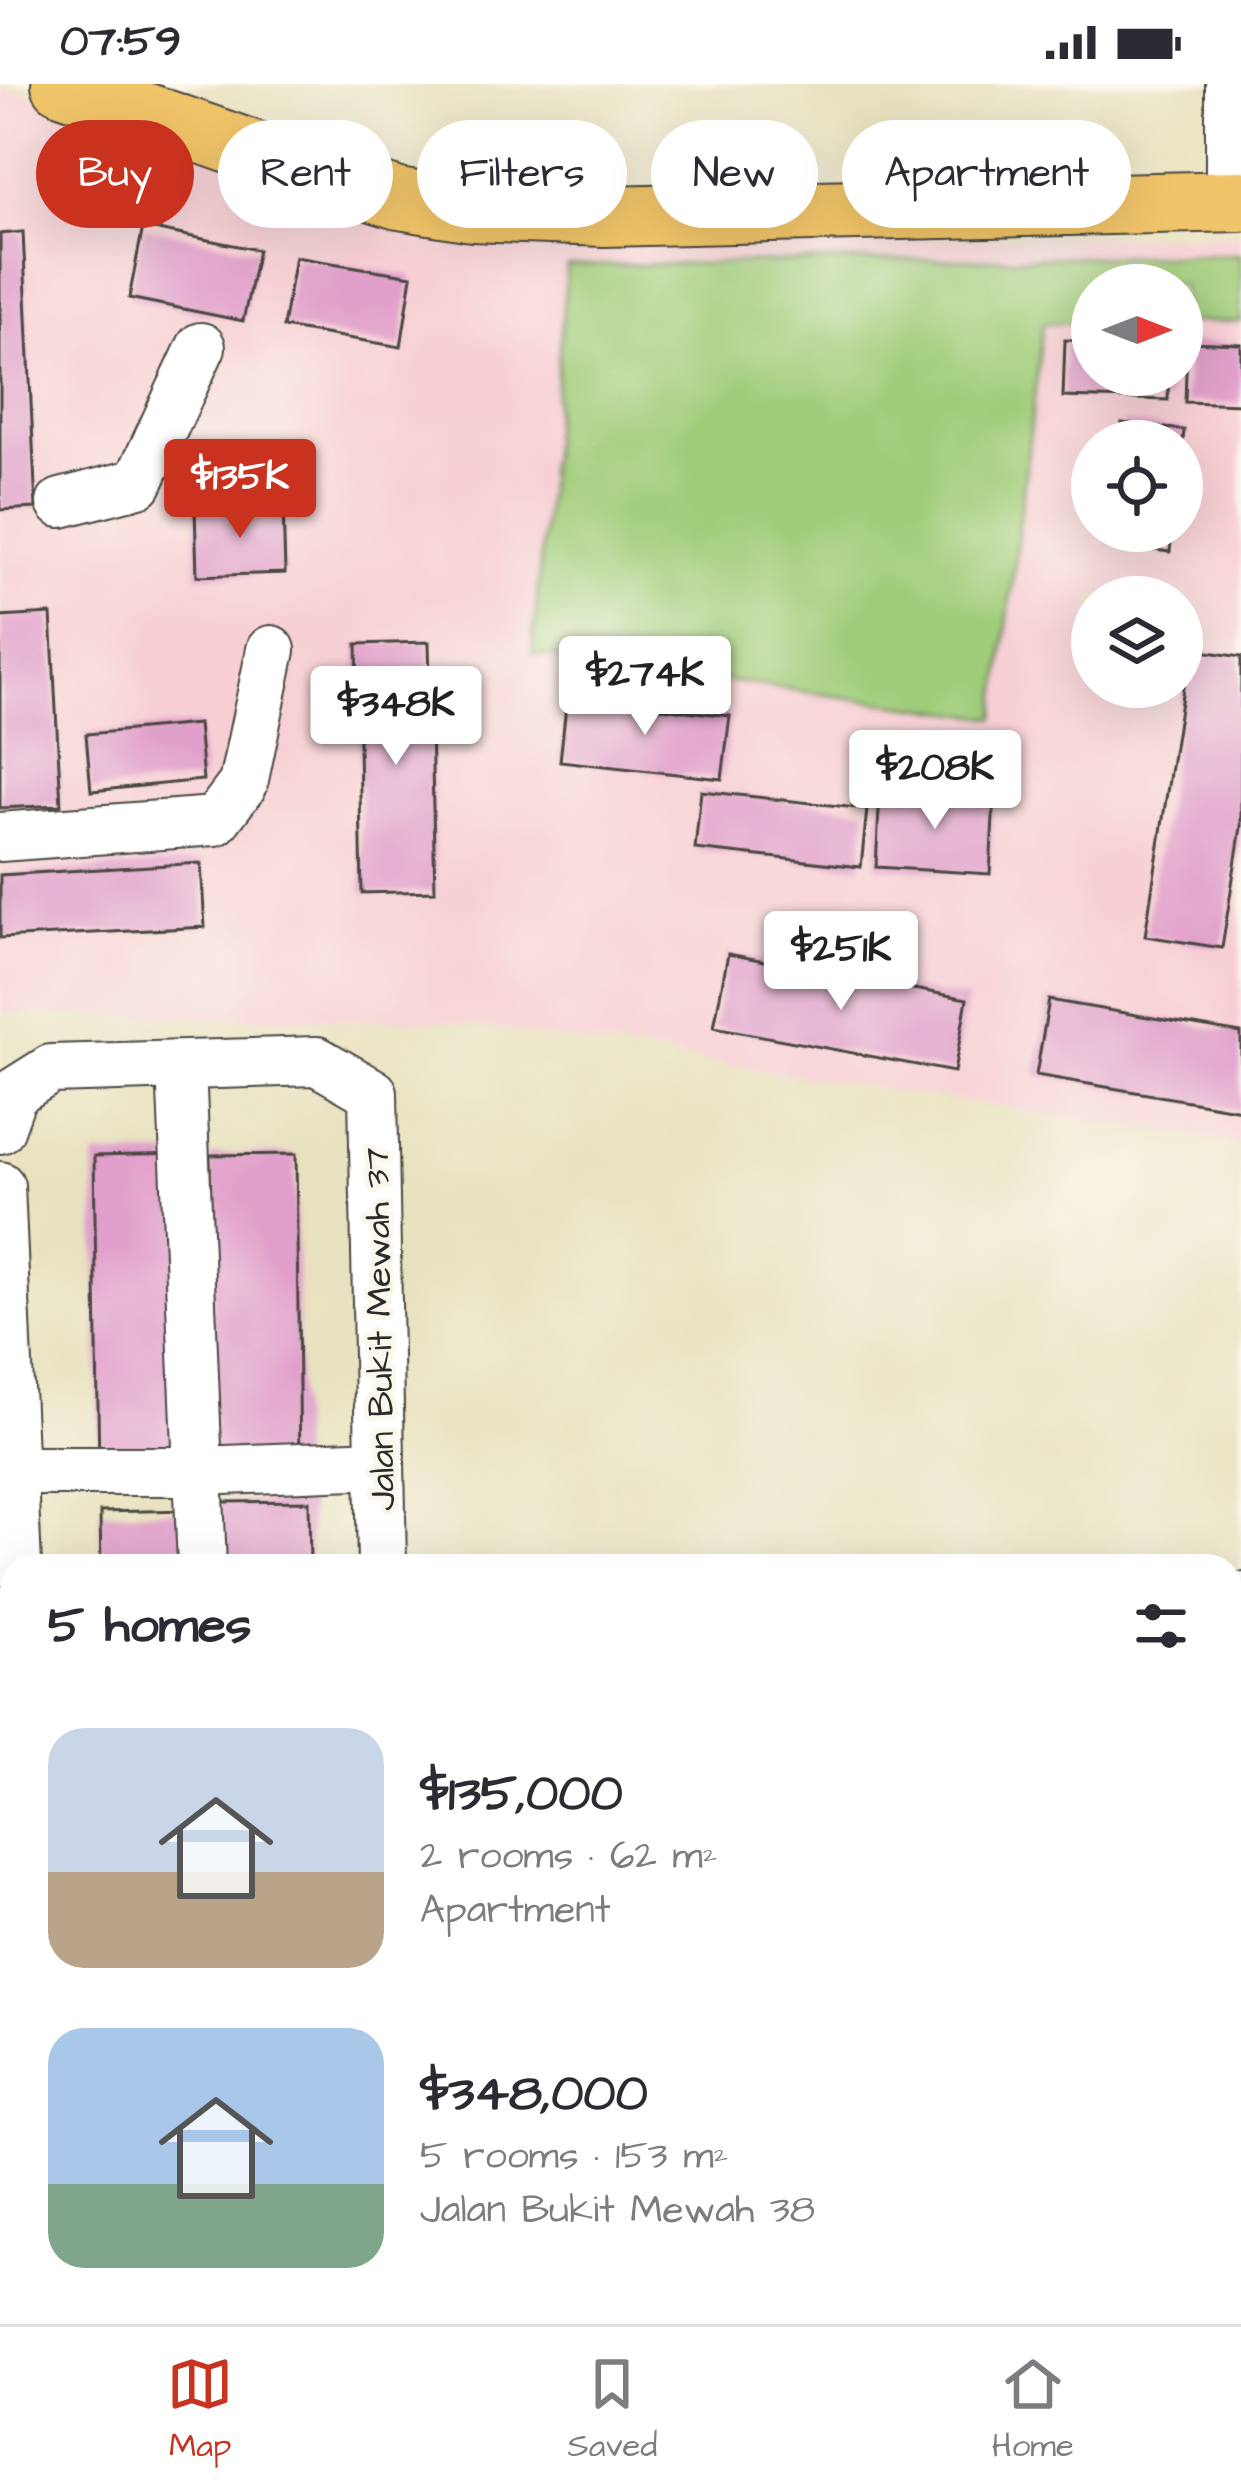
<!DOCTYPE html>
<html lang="en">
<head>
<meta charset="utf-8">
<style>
	body { margin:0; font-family:"Architects Daughter",sans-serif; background:#f2f2f3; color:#2b2b33; height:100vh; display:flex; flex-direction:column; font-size:45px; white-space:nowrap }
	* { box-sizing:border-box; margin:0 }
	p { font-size:39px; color:#7c7c81 }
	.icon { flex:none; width:66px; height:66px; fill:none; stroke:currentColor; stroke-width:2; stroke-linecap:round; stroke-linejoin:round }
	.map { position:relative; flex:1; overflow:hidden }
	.drawer { position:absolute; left:0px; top:1470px; width:1242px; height:771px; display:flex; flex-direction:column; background:#fff; border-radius:36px 36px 0 0; box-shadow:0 12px 48px #0002 }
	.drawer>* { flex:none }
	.banner { position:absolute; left:36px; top:36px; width:1170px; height:108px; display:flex; gap:24px }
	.needle { width:78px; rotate:90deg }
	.fabs { position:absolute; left:1071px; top:180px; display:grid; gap:24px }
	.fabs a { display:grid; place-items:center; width:132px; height:132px; border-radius:50%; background:#fff; box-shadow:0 12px 48px #0002; font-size:60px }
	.price { position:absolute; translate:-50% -102px; padding:0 27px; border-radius:12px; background:#fff; color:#222; font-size:39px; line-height:78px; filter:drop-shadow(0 3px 6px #0008) }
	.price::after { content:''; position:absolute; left:50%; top:72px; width:36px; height:27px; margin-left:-18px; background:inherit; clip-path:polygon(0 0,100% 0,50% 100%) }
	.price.on { background:#c8321e; color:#fff }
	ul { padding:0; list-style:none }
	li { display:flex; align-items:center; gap:36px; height:300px; padding:0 48px }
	li span { display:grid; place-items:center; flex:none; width:336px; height:240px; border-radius:36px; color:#555 }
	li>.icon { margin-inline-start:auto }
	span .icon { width:144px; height:144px; fill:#fffc; stroke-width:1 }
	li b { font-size:51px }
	h2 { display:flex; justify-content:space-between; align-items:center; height:144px; padding:0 48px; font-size:51px }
	.chip { padding:0 42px; border-radius:54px; background:#fff; box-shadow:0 12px 48px #0002; font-size:42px; line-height:108px }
	.chip.on { background:#c8321e; color:#fff }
	.status { display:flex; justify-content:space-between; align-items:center; height:84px; padding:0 60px; background:#fff; direction:ltr }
	.status svg { height:33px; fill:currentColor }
	.dock { display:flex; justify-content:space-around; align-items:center; height:168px; border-top:3px solid #e1e1e2; background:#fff; font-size:33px; color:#7c7c81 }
	.dock a { display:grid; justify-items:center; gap:6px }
	.dock .on { color:#c8321e }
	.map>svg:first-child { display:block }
	.built { fill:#f7cfd5; fill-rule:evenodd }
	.green { fill:#a0cd7a; stroke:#667c52; stroke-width:3 }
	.building { fill:#e1a0cb }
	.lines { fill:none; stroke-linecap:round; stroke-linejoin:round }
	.minor-casing { stroke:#484641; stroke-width:52 }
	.major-casing { stroke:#484641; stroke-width:64 }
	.minor { stroke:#fff; stroke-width:48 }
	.major { stroke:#f0c469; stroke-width:60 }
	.labels { text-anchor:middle; stroke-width:10; stroke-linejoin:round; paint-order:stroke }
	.street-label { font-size:36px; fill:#2b2b2b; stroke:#fbf7ec }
</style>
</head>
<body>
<div class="status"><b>07:59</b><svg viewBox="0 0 49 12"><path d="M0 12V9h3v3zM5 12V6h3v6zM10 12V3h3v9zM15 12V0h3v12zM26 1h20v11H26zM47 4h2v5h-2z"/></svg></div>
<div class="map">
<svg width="1241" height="2240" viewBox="0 0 1241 2240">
	<rect width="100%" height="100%" fill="#fbf7ec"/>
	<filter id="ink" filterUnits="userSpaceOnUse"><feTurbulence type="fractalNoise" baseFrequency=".00833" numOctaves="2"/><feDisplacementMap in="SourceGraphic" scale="24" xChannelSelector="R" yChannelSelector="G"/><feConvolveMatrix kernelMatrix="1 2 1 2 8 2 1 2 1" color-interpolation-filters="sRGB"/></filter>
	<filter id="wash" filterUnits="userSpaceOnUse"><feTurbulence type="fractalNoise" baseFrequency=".004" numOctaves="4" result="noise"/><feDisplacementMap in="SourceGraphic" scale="48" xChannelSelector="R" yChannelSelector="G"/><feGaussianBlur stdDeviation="2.7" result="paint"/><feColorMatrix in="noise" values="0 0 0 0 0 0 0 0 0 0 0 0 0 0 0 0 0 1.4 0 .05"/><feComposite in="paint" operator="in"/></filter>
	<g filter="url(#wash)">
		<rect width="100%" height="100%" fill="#e9e2c0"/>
		<path class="built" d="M0,1L462,157L1241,151V1060L444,937L0,930ZM1092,201H1182V291H1092ZM1092,357H1182V447H1092ZM1092,513H1182V603H1092Z"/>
		<path class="green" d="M1241,170V238H1182V201H1092V238L1043,239L996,634L532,570L567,182Z"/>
		<g id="blocks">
			<g class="building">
				<path d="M143,143L258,166L243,237L129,214Z"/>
				<path d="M23,148L36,424L0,426V150Z"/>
				<path d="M295,173L412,192L401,263L283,243Z"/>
				<path d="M1065,256L1092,257V291H1169L1168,316L1063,313Z"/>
				<path d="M1187,258L1241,260V320L1185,318Z"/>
				<path d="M1122,339L1184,346L1183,357H1120Z"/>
				<path d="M283,421L285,489L197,492L195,424Z"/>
				<path d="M1110,447H1172L1170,468L1108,460Z"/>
				<path d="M51,530L61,721L0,724V533Z"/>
				<path d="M429,558L435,807L362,809L357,560Z"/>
				<path d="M1189,565L1241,573V743L1222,864L1145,852Z"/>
				<path d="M567,613L730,632L722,695L560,677Z"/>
				<path d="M198,640L203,696L91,707L86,650Z"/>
				<path d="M701,707L867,725L861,783L695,765Z"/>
				<path d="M880,707L994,713L990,790L876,783Z"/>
				<path d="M201,779L205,843L0,854V791Z"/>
				<path d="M728,870L967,915L954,988L714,943Z"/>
				<path d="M1049,916L1241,949V1026L1036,991Z"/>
				<path d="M182,1070L188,1383L99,1384L94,1072Z"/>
				<path d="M296,1070L300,1381H213L210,1071Z"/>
				<path d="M309,1417L310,1482H218L217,1418Z"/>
				<path d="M190,1426L191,1482H101L100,1428Z"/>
				<path d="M1230,1610L1241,1611V2006L1230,2005Z"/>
				<path d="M0,2104H12V2198L0,2197Z"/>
			</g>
		</g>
	</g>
	<g filter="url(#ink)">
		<use href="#blocks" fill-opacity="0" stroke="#484641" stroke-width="3"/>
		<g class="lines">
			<g class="minor-casing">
				<g id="minor">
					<path d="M1230,90V0"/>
					<path d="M61,419L138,399L201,263"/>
					<path d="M0,753L215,737L243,700L271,566"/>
					<path d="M181,982L202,1482"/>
					<path d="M0,1045L13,1009L51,985L317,977L373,1009L382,1482"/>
					<path d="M0,1102L17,1482"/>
					<path d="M13,1387H199L380,1380"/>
					<path d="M1230,1513H1241"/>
					<path d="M321,2240H542"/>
					<path d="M968,2240L1241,2231"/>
				</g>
			</g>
			<g class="major-casing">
				<path id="major" d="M62,0L324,92L399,115L472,127L604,132L1241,117"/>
			</g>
			<use href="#minor" class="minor"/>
			<use href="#major" class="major"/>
		</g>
	</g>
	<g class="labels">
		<g class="street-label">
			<text transform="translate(378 1245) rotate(-91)" y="13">Jalan Bukit Mewah 37</text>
		</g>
	</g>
</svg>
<div class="fabs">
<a><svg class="needle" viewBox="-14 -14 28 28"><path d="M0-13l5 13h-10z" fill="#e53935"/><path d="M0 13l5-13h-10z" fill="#7c7c81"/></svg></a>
<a><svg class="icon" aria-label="locate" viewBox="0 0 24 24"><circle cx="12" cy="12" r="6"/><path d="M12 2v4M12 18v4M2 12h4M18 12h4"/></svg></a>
<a><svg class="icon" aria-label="layers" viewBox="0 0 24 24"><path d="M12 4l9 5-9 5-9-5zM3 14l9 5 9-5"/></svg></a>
</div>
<b class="price on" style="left:240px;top:457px">$135K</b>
<b class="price" style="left:645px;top:654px">$274K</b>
<b class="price" style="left:396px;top:684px">$348K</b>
<b class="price" style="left:935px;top:748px">$208K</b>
<b class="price" style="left:841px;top:929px">$251K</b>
<div class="banner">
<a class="chip on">Buy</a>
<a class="chip">Rent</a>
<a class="chip">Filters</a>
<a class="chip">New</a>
<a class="chip">Apartment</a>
</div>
<section class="drawer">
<h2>5 homes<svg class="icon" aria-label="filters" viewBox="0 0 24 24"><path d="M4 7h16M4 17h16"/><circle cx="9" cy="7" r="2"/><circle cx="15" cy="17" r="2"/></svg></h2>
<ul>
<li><span style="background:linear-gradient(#c9d6e8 60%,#b9a48a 0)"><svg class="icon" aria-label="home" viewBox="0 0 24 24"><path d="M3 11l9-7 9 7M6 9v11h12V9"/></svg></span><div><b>$135,000</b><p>2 rooms · 62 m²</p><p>Apartment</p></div></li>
<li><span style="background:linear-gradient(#a9c7e8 65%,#7fa58c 0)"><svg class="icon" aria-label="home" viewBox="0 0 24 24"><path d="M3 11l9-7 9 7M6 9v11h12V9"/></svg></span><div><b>$348,000</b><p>5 rooms · 153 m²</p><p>Jalan Bukit Mewah 38</p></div></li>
</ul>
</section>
</div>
<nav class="dock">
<a class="on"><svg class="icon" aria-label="map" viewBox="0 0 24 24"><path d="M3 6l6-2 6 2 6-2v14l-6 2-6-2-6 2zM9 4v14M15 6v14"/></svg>Map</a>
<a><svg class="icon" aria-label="saved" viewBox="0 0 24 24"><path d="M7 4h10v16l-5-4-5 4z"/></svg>Saved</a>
<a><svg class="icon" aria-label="home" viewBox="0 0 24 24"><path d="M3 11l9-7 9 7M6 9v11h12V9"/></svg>Home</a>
</nav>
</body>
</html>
